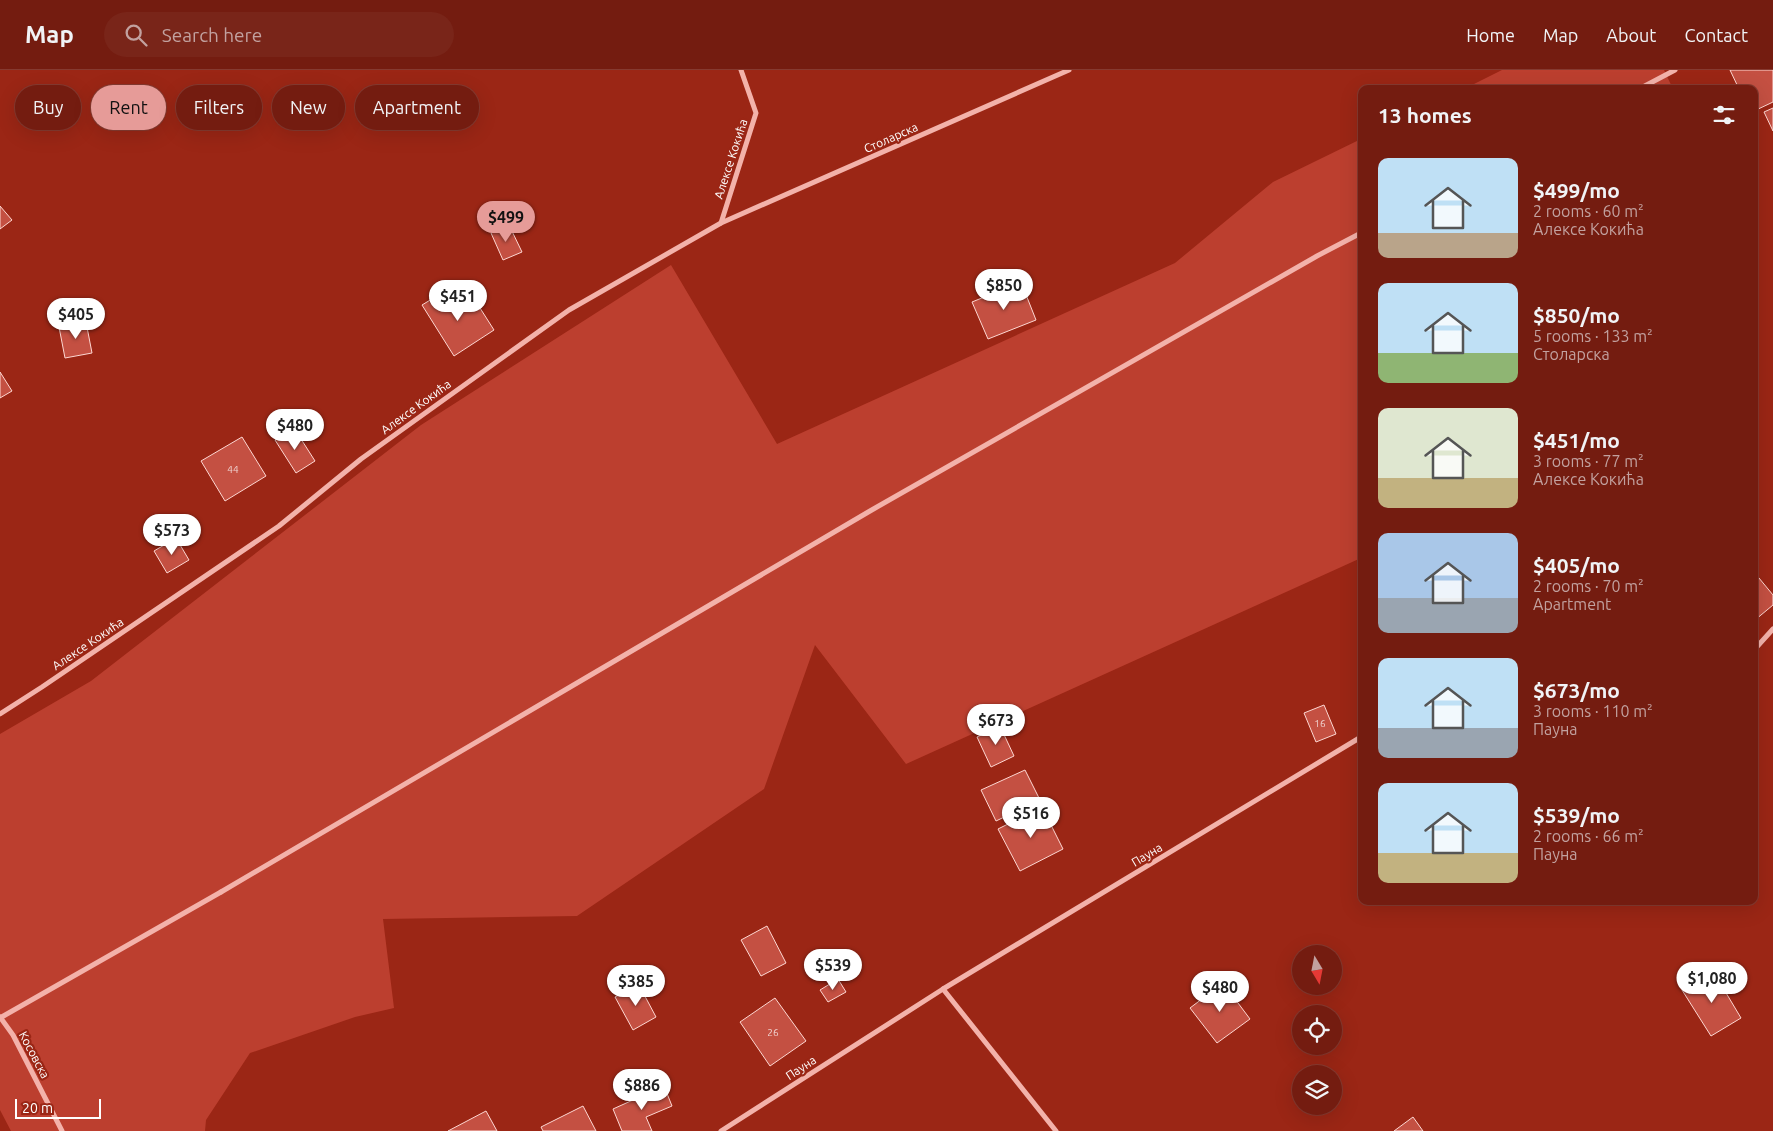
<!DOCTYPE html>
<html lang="en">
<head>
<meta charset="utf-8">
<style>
	body { margin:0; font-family:Ubuntu,sans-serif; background:#792519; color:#f1f3f6; height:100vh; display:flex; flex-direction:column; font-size:19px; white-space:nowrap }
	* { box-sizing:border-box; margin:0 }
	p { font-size:16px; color:#c2a19f }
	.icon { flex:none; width:28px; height:28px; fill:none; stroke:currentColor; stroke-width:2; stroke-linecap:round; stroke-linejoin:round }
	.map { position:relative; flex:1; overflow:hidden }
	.details { position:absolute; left:1358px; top:15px; width:400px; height:820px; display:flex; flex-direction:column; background:#741c10; border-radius:10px; box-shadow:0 5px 20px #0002,0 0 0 1px #863a30 }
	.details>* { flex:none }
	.guide { position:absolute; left:15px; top:15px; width:475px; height:45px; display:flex; gap:10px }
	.needle { width:32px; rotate:170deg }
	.fabs { position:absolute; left:1292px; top:875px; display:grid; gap:10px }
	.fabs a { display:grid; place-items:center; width:50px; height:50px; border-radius:50%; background:#741c10; box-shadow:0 5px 20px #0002,0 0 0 1px #863a30; font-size:25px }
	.scale { position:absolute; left:15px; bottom:12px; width:86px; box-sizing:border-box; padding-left:5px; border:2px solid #fff; border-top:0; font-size:14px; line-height:18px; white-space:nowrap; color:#fff; -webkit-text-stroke:4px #9b2615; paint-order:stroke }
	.price { position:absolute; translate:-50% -42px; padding:0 11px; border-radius:18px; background:#fff; color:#222; font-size:16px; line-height:32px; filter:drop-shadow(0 1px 2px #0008) }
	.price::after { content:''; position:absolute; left:50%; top:30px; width:15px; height:11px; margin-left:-8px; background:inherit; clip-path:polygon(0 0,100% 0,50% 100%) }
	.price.on { background:#e69b98; color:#111 }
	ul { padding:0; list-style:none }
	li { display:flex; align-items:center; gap:15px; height:125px; padding:0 20px }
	li span { display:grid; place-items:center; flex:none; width:140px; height:100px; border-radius:10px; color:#555 }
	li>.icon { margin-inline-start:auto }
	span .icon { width:60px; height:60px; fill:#fffc; stroke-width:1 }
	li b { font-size:21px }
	h2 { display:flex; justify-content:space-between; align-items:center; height:60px; padding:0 20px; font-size:21px }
	.chip { padding:0 18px; border-radius:22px; background:#741c10; box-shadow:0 5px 20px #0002,0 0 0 1px #863a30; font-size:18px; line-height:45px }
	.chip.on { background:#e69b98; color:#111 }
	header { display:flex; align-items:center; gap:30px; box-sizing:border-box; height:70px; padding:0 25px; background:#741c10; border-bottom:1px solid #863a30 }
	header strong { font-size:24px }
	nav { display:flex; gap:28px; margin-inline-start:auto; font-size:18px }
	.search { width:350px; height:45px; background:#792519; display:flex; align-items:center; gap:12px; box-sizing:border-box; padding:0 18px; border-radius:28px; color:#c2a19f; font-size:19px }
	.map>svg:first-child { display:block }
	.green { fill:#bc3f2f }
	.building { fill:#c45042; stroke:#fdd7d2 }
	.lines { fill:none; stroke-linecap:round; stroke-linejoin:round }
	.minor { stroke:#f3b2aa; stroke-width:5 }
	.minor-bridge { stroke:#f3b2aa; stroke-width:5 }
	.labels { text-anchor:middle; stroke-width:4.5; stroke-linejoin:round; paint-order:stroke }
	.number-label { font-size:10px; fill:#f0d3d0 }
	.street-label { font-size:12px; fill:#fff; stroke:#9b2615 }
</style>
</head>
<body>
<header>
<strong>Map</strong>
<div class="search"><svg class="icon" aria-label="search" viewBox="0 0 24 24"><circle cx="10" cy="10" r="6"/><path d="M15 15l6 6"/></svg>Search here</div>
<nav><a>Home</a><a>Map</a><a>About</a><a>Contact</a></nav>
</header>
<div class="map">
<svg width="1773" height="1061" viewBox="0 0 1773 1061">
	<rect width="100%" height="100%" fill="#9b2615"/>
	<g class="green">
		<path d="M1502,0H1664L1673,19H1464Z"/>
		<path d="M1361,69V488L906,694L815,575L764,719L577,846L383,849L394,938L355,947L250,983L206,1050L205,1061H11L0,1040V664L91,611L421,355L671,195L777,374L1175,193L1273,112Z"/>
	</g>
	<g class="building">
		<path d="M1730,0H1773V32L1754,41V19H1739Z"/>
		<path d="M1773,38V61L1764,42Z"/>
		<path d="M0,136L12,150L0,159Z"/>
		<path d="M509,155L522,182L503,190L491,163Z"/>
		<path d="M1021,212L1036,250L988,269L972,232Z"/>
		<path d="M445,221L455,238L473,227L494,260L454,286L422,235Z"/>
		<path d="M86,252L92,283L65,288L59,257Z"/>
		<path d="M0,302L12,321L0,328Z"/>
		<path d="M294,358L315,391L296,403L275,370Z"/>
		<path d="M242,367L266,406L225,431L201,391Z"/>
		<path d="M176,468L189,490L167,503L154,481Z"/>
		<path d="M1754,502L1773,525V535L1755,550Z"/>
		<path d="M1324,635L1336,664L1316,672L1304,643Z"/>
		<path d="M1000,656L1014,686L991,697L977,667Z"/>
		<path d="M1025,700L1040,730L996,751L981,720Z"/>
		<path d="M1042,737L1063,779L1020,801L998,759Z"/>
		<path d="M767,856L786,893L761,906L741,870Z"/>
		<path d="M1713,901L1741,948L1711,966L1682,920Z"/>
		<path d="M838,909L846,922L828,932L820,920Z"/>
		<path d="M1223,913L1250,949L1217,973L1190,938Z"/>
		<path d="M639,915L656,947L633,960L615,927Z"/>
		<path d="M775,928L806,971L770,996L740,952Z"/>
		<path d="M664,1016L672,1036L646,1047L652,1061H622L613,1039Z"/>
		<path d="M583,1036L596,1061H543L541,1057Z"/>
		<path d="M486,1041L497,1061H448Z"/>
		<path d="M1413,1047L1423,1061H1394Z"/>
	</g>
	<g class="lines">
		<g class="minor">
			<path d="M1639,19L1675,0"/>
			<path d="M721,153L756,43L741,0"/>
			<path d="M1754,580L1773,559"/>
			<path d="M0,644L42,617L279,456L361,389L569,240L721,153L1069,0"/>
			<path d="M221,822L870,441L1317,186L1361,163"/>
			<path d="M943,919L1056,1061"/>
			<path d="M0,947L13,965L62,1061"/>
			<path d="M721,1061L943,919L1361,667"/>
		</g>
		<path class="minor-bridge" d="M0,948L221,822"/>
	</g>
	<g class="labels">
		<g class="number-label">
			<text x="233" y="403">44</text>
			<text x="1320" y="657">16</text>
			<text x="773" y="966">26</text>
		</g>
		<g class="street-label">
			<text transform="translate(891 68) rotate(-24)" y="4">Столарска</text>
			<text transform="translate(731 89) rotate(-72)" y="4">Алексе Кокића</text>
			<text transform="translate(416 337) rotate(-36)" y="4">Алексе Кокића</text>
			<text transform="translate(88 574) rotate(-34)" y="4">Алексе Кокића</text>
			<text transform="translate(1147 785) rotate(-31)" y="4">Пауна</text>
			<text transform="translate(34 985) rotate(62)" y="4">Косовска</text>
			<text transform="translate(801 998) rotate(-33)" y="4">Пауна</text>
		</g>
	</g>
</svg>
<div class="fabs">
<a><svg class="needle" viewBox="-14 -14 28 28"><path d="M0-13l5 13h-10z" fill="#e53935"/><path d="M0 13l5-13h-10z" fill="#c2a19f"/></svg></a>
<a><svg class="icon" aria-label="locate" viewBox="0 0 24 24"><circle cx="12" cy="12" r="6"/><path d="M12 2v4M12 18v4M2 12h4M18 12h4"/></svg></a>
<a><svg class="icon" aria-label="layers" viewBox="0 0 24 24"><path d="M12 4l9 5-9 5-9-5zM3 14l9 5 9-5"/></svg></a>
</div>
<div class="scale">20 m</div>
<b class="price on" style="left:506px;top:173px">$499</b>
<b class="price" style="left:1004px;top:241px">$850</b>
<b class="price" style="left:458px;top:252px">$451</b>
<b class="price" style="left:76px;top:270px">$405</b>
<b class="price" style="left:295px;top:381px">$480</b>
<b class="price" style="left:172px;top:486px">$573</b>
<b class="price" style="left:996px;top:676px">$673</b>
<b class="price" style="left:1031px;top:769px">$516</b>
<b class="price" style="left:833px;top:921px">$539</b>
<b class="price" style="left:1712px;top:934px">$1,080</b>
<b class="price" style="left:636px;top:937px">$385</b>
<b class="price" style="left:1220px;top:943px">$480</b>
<b class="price" style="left:642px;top:1041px">$886</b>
<div class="guide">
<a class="chip">Buy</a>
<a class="chip on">Rent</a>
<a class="chip">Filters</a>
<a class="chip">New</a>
<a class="chip">Apartment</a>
</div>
<section class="details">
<h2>13 homes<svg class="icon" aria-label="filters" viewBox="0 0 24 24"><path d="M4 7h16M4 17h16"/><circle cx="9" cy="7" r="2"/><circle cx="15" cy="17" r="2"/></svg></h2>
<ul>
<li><span style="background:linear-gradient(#bfe0f5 75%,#b9a48a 0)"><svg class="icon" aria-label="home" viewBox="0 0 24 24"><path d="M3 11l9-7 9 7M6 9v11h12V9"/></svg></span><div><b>$499/mo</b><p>2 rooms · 60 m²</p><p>Алексе Кокића</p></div></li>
<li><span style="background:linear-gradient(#bfe0f5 70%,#8fb573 0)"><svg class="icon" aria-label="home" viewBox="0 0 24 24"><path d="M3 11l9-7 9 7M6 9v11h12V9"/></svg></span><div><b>$850/mo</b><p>5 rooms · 133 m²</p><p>Столарска</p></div></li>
<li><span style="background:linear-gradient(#dfe7d0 70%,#c2b280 0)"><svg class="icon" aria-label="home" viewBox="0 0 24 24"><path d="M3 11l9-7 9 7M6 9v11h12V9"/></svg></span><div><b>$451/mo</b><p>3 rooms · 77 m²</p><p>Алексе Кокића</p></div></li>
<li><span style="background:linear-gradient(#a9c7e8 65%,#9aa5b1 0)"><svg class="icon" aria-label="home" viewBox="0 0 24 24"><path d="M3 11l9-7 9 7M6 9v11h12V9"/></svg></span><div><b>$405/mo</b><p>2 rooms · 70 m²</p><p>Apartment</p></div></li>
<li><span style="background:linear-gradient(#bfe0f5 70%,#9aa5b1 0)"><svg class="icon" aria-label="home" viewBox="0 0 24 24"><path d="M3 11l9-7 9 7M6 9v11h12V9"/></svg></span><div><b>$673/mo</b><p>3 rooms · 110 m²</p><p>Пауна</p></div></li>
<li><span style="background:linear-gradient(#bfe0f5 70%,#c2b280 0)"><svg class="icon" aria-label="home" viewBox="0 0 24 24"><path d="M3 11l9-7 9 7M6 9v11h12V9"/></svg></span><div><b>$539/mo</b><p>2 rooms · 66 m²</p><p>Пауна</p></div></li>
</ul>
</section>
</div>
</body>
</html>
